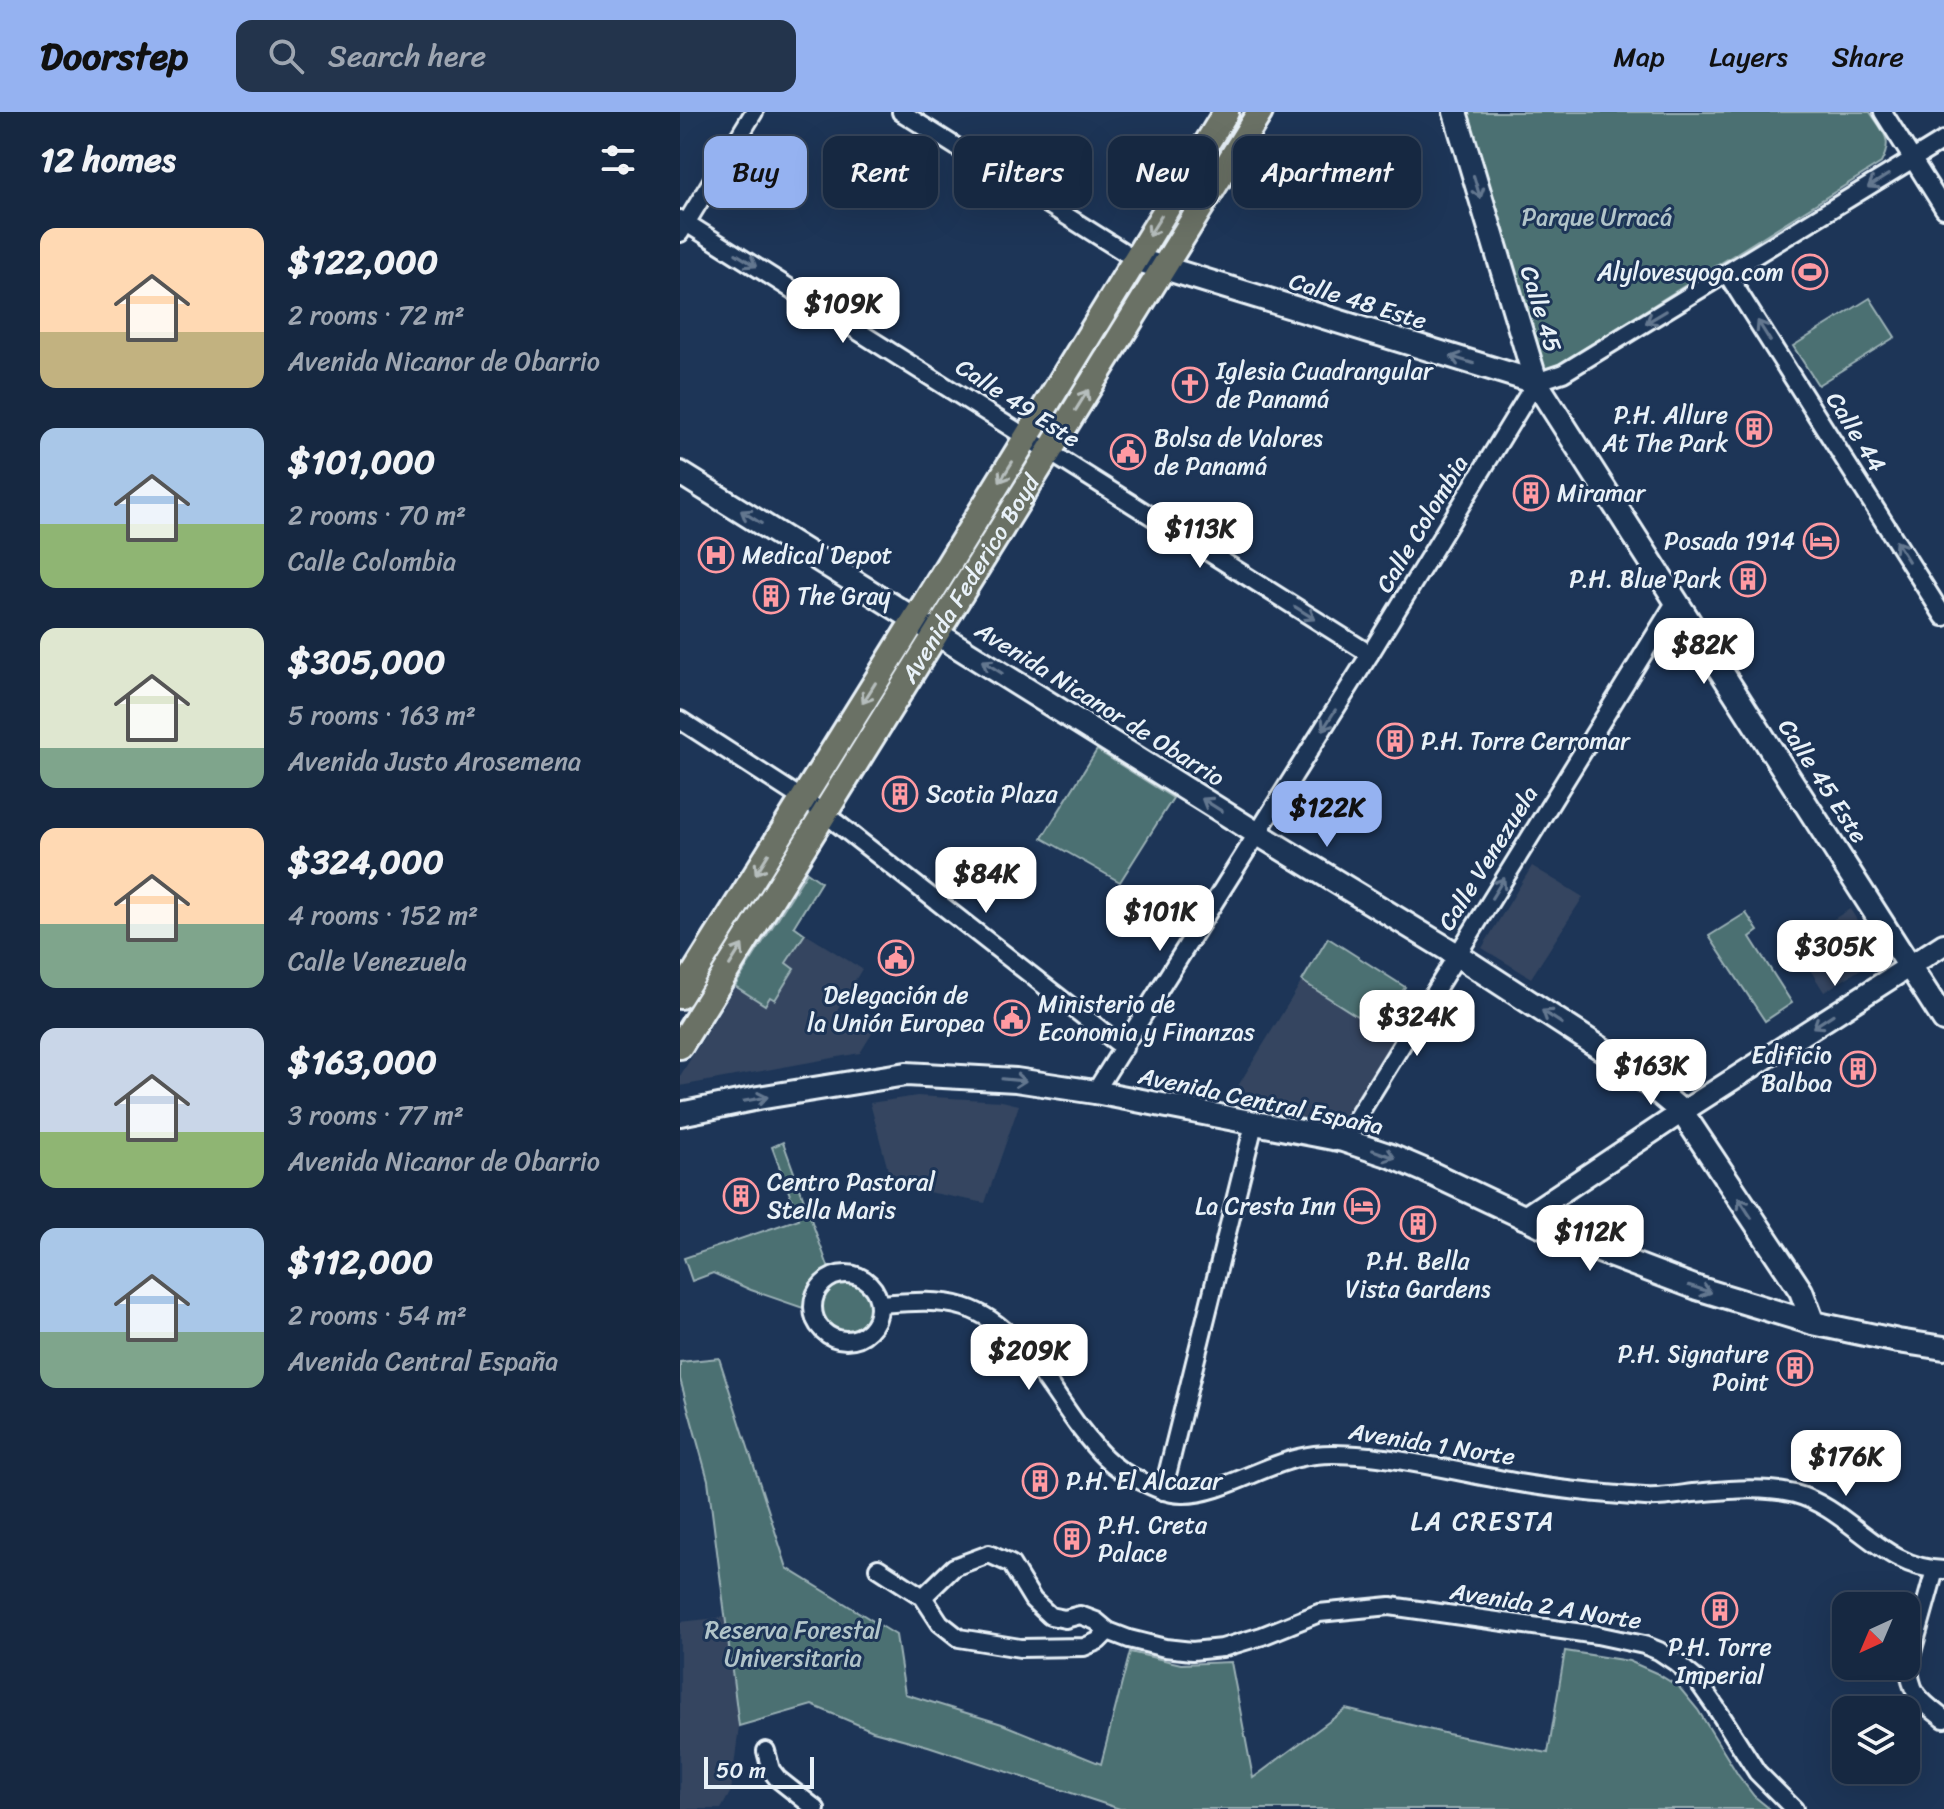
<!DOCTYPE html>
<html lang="en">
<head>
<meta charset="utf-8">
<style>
	body { margin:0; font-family:Sriracha,sans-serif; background:#23344c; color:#f1f3f6; height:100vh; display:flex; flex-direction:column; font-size:30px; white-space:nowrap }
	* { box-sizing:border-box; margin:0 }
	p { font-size:26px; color:#9ea6b1 }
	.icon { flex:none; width:44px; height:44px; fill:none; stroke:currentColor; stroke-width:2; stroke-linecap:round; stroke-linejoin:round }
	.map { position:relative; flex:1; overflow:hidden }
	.details { display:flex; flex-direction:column; background:#162841; width:680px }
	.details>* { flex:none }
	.banner { position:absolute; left:24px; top:24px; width:760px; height:72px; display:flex; gap:16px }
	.needle { width:52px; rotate:224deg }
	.buttons { position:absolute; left:1152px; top:1480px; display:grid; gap:16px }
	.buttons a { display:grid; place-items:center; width:88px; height:88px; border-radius:16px; background:#162841; box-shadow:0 8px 32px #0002,0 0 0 2px #35445a; font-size:40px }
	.scale { position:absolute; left:24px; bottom:20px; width:110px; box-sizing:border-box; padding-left:8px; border:4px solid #e8f1f8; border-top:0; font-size:22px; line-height:28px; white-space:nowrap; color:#e8f1f8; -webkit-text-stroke:6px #1d3557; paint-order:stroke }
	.price { position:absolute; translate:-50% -68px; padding:0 18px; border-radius:16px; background:#fff; color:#222; font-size:26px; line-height:52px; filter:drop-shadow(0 2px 4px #0008) }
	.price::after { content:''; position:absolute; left:50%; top:48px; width:24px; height:18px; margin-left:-12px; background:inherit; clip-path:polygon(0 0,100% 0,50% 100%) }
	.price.current { background:#95b2f1; color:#111 }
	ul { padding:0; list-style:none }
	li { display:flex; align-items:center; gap:24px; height:200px; padding:0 40px }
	li span { display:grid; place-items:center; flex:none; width:224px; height:160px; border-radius:16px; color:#555 }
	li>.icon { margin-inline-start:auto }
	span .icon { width:96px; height:96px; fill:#fffc; stroke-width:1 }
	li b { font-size:34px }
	h2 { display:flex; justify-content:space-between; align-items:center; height:96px; padding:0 40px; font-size:34px }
	.tag { padding:0 28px; border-radius:16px; background:#162841; box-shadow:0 8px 32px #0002,0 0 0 2px #35445a; font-size:28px; line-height:72px }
	.tag.current { background:#95b2f1; color:#111 }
	header { display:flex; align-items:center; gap:48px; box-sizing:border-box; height:112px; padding:0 40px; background:#95b2f1; color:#111 }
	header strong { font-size:38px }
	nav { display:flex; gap:44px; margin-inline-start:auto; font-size:28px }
	.search { width:560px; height:72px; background:#23344c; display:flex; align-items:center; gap:20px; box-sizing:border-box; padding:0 28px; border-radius:16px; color:#9ea6b1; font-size:30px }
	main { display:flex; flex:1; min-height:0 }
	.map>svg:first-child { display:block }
	.built { fill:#344560 }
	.green { fill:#4b7072; stroke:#9ab0b5; stroke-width:2 }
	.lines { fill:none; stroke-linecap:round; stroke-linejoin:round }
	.minor-casing { stroke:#e8f1f8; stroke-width:22 }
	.tertiary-casing { stroke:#e8f1f8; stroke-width:26 }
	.secondary-casing { stroke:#e8f1f8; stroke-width:28 }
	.primary-casing { stroke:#e8f1f8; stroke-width:30 }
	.minor { stroke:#1d3557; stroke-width:16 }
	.tertiary { stroke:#1d3557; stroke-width:20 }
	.secondary { stroke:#1d3557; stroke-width:22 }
	.primary { stroke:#6b7165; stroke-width:24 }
	.oneway { stroke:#64778f }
	.oneway2 { stroke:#b6bebd }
	.labels { text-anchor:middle; stroke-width:6; stroke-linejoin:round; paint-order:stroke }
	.park-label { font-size:24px; fill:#b1c4c9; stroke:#1d3557 }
	.poi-label { font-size:24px; fill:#e8f1f8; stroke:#1d3557; text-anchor:start }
	.street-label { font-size:24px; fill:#e8f1f8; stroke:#1d3557 }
	.neighbourhood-label { font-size:26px; letter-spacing:2px; fill:#e8f1f8; stroke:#1d3557 }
</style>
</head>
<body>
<header>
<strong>Doorstep</strong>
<div class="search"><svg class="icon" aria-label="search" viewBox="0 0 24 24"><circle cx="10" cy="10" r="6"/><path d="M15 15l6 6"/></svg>Search here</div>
<nav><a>Map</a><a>Layers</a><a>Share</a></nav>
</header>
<main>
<section class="details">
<h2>12 homes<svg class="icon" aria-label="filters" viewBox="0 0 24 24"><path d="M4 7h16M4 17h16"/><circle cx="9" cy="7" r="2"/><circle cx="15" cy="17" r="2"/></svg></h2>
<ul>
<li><span style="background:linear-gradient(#ffd9b3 65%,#c2b280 0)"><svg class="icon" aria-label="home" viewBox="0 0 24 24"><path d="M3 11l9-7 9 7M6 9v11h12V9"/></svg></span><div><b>$122,000</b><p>2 rooms · 72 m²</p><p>Avenida Nicanor de Obarrio</p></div></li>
<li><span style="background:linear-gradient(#a9c7e8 60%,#8fb573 0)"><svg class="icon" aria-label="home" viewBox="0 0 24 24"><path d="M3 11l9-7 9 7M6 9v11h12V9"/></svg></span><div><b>$101,000</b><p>2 rooms · 70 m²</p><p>Calle Colombia</p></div></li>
<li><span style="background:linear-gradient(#dfe7d0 75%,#7fa58c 0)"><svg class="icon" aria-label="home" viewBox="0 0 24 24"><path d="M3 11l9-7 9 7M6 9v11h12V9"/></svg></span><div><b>$305,000</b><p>5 rooms · 163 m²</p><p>Avenida Justo Arosemena</p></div></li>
<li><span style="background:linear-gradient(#ffd9b3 60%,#7fa58c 0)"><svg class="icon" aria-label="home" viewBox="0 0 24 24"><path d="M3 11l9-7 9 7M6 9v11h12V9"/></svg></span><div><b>$324,000</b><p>4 rooms · 152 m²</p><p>Calle Venezuela</p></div></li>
<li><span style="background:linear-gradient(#c9d6e8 65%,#8fb573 0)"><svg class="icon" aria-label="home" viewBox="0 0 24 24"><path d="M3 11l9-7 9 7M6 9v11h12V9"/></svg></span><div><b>$163,000</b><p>3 rooms · 77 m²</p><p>Avenida Nicanor de Obarrio</p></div></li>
<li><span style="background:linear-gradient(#a9c7e8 65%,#7fa58c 0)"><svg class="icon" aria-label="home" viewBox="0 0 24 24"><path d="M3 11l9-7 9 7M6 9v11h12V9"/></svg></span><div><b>$112,000</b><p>2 rooms · 54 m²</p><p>Avenida Central España</p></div></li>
</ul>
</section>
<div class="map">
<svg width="1264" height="1697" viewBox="0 0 1264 1697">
	<rect width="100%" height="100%" fill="#1d3557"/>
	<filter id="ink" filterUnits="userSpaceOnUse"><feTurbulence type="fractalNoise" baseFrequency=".0125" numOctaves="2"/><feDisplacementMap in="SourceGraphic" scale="16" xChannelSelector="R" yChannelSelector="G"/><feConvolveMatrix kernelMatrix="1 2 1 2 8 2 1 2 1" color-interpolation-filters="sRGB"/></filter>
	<g filter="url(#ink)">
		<g class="built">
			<path d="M852,754L903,785L851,866L802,836Z"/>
			<path d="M1170,797L1200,845L1144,880L1114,832Z"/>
			<path d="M98,805L182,857L157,898L193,920L180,941L0,974V964Z"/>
			<path d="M622,869L713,927L662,1009L658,1013H650L547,992Z"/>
			<path d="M237,984L322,989L339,993L305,1091L212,1073L190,991Z"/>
			<path d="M46,1505L59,1614L51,1679L41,1697H0V1510Z"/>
		</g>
		<g class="green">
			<path d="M781,0H1190C1203,20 1214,27 1201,51L870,258L863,259Z"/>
			<path d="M1190,186L1215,225L1138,273L1113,234Z"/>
			<path d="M417,638L493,686L440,770L362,726Z"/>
			<path d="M127,760L141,770L114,814L125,822L106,851L114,857L95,888L90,885L85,893L55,874Z"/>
			<path d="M1066,801L1078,819L1070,825L1112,891L1085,909L1029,824Z"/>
			<path d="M648,826L725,875L699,918L622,869Z"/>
			<path d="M103,1030L149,1157C133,1167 127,1178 123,1196L71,1178L33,1161L12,1169L4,1146L119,1107L92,1035Z"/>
			<circle cx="167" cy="1195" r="28"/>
			<path d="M39,1246L107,1456L216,1523L225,1582L322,1612L421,1652L450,1540L501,1552L551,1550L573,1666L666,1597L768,1622L868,1641L885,1539L949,1549L976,1561L999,1575L1018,1598L1058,1663L1074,1684L1090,1697H440L248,1634L193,1619L132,1593L59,1614L28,1368L0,1267V1250Z"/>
		</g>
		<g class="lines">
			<g class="minor-casing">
				<g id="minor">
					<path d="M221,0L455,147"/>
					<path d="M1203,0L1264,97"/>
					<path d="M0,107L690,542"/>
					<path d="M0,121L74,0"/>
					<path d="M1047,162L1264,505"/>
					<path d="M0,608L144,701L444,936"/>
					<path d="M415,980L690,542L856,270L883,261L1264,28"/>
					<path d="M663,1028L996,489"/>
					<circle cx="166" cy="1195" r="33"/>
					<path d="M200,1192C228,1190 257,1187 284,1195C337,1211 368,1274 399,1315C416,1337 431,1356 457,1367C471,1374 486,1382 502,1382C538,1383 582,1354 618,1346C642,1340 665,1342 690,1344C740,1350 789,1362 839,1371C881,1378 923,1382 965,1385C981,1386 997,1383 1013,1381C1048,1378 1081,1374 1115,1382C1171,1397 1201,1457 1264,1458"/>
					<path d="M483,1379L574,1012"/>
					<path d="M198,1456L243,1485L260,1511L279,1526L340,1536L404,1535L418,1529L428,1519"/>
					<path d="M1255,1458L1229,1551C1229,1582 1241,1589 1264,1607"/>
					<path d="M243,1485L274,1455L309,1442L331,1452L353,1488L370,1504L385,1507L400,1503L416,1509L428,1519L449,1527L485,1536L512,1539L542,1536L582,1524L639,1501L710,1494L917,1523L964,1533L979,1539L994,1549L1016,1567L1035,1594L1077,1660L1114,1697"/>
					<path d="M86,1639L91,1658L98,1667L136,1697"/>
				</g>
			</g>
			<g class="tertiary-casing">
				<path id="tertiary" d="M843,1106L1002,1000L1264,832"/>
			</g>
			<g class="secondary-casing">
				<g id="secondary">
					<path d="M775,0L856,270L1264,908"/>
					<path d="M455,147L856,270"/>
					<path d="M0,361L578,722L777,843L945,952L1002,1000L1121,1179L1133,1211"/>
					<path d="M0,1002L78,986L226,962L336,968L415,980L663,1028L711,1044L746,1059L903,1133L1017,1176L1133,1211L1218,1229L1264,1236"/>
				</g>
			</g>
			<g class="primary-casing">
				<g id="primary">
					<path d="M0,884L235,507L546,0"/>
					<path id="s1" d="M0,934L580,0"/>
				</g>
			</g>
			<use href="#minor" class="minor"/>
			<use href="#tertiary" class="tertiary"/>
			<use href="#secondary" class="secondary"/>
			<use href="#primary" class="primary"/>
		</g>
		<defs><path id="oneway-shaft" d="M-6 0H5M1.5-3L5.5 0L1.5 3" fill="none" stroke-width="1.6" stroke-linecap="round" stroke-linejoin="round" transform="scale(2)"/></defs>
		<g class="oneway">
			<use href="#oneway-shaft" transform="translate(1198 69) rotate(148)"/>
			<use href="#oneway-shaft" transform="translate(797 75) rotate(73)"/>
			<use href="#oneway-shaft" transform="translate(66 148) rotate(32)"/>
			<use href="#oneway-shaft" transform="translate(976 205) rotate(149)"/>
			<use href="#oneway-shaft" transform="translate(1084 219) rotate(-122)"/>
			<use href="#oneway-shaft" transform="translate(782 248) rotate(-163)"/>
			<use href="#oneway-shaft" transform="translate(71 405) rotate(-148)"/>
			<use href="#oneway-shaft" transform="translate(1222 439) rotate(-122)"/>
			<use href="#oneway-shaft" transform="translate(625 501) rotate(32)"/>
			<use href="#oneway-shaft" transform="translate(312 555) rotate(-148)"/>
			<use href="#oneway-shaft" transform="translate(649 608) rotate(122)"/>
			<use href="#oneway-shaft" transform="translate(532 693) rotate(-148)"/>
			<use href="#oneway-shaft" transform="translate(818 776) rotate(-58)"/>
			<use href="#oneway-shaft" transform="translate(872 905) rotate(-147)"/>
			<use href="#oneway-shaft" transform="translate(1143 909) rotate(147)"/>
			<use href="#oneway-shaft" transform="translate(334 968) rotate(5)"/>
			<use href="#oneway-shaft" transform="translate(76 987) rotate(-10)"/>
			<use href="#oneway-shaft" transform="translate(704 1042) rotate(19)"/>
			<use href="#oneway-shaft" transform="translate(1065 1096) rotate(-123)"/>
			<use href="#oneway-shaft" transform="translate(1020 1177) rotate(18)"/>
		</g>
		<g class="oneway2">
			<use href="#oneway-shaft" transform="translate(475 114) rotate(122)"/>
			<use href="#oneway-shaft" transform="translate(402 288) rotate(-58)"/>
			<use href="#oneway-shaft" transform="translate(326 360) rotate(122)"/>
			<use href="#oneway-shaft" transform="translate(189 581) rotate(122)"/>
			<use href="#oneway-shaft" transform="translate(82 752) rotate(122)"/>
			<use href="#oneway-shaft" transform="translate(56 843) rotate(-58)"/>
		</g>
	</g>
	<defs>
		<g id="stadium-ring" transform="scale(1.8)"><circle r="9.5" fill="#1d3557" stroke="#ff9aa2" stroke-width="1.5"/><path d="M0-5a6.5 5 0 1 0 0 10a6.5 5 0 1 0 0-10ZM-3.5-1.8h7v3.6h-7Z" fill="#ff9aa2"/></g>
		<g id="church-ring" transform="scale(1.8)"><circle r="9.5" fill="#1d3557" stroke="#ff9aa2" stroke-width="1.5"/><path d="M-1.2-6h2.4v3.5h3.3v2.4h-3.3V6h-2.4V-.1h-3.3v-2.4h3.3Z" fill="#ff9aa2"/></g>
		<g id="building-ring" transform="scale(1.8)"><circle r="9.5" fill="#1d3557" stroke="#ff9aa2" stroke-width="1.5"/><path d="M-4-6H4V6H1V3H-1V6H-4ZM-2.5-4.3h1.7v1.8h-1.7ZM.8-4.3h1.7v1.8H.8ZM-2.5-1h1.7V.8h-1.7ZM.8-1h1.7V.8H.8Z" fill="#ff9aa2"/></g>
		<g id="civic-ring" transform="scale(1.8)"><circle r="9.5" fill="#1d3557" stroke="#ff9aa2" stroke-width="1.5"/><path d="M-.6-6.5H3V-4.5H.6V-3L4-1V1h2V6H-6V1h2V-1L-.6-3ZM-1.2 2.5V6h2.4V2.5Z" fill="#ff9aa2"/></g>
		<g id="hotel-ring" transform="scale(1.8)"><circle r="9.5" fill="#1d3557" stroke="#ff9aa2" stroke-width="1.5"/><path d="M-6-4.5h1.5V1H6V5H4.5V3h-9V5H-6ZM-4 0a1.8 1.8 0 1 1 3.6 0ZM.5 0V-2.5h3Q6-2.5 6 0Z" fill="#ff9aa2"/></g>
		<g id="hospital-ring" transform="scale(1.8)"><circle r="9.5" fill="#1d3557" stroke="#ff9aa2" stroke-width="1.5"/><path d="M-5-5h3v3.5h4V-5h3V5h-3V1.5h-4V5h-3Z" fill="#ff9aa2"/></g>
	</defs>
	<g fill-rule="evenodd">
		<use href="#stadium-ring" x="1130" y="160"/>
		<use href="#church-ring" x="510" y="273"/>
		<use href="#building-ring" x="1074" y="317"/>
		<use href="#civic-ring" x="448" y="340"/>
		<use href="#building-ring" x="851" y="381"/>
		<use href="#hotel-ring" x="1141" y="429"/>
		<use href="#hospital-ring" x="36" y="443"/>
		<use href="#building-ring" x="1068" y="467"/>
		<use href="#building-ring" x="91" y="484"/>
		<use href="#building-ring" x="715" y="629"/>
		<use href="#building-ring" x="220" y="682"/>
		<use href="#civic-ring" x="216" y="846"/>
		<use href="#civic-ring" x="332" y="906"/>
		<use href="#building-ring" x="1178" y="957"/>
		<use href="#building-ring" x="61" y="1084"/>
		<use href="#hotel-ring" x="682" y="1094"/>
		<use href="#building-ring" x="738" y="1112"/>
		<use href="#building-ring" x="1115" y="1256"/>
		<use href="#building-ring" x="360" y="1369"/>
		<use href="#building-ring" x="392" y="1427"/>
		<use href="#building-ring" x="1040" y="1498"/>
	</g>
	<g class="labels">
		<g class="park-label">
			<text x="917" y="113">Parque Urracá</text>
			<text x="113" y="1526">Reserva Forestal<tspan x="113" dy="28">Universitaria</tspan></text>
		</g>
		<g class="poi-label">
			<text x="1104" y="168" text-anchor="end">Alylovesyoga.com</text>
			<text x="536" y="267">Iglesia Cuadrangular<tspan x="536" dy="28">de Panamá</tspan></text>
			<text x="1048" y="311" text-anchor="end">P.H. Allure<tspan x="1048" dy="28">At The Park</tspan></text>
			<text x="474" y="334">Bolsa de Valores<tspan x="474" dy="28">de Panamá</tspan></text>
			<text x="877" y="389">Miramar</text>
			<text x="1115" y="437" text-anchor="end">Posada 1914</text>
			<text x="62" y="451">Medical Depot</text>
			<text x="1042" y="475" text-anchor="end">P.H. Blue Park</text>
			<text x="117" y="492">The Gray</text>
			<text x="741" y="637">P.H. Torre Cerromar</text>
			<text x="246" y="690">Scotia Plaza</text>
			<text x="216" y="891" text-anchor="middle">Delegación de<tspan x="216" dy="28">la Unión Europea</tspan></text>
			<text x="358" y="900">Ministerio de<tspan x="358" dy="28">Economia y Finanzas</tspan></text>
			<text x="1152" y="951" text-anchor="end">Edificio<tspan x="1152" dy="28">Balboa</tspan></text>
			<text x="87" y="1078">Centro Pastoral<tspan x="87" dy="28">Stella Maris</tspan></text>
			<text x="656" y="1102" text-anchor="end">La Cresta Inn</text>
			<text x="738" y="1157" text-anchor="middle">P.H. Bella<tspan x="738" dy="28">Vista Gardens</tspan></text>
			<text x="1089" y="1250" text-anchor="end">P.H. Signature<tspan x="1089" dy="28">Point</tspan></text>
			<text x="386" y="1377">P.H. El Alcazar</text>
			<text x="418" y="1421">P.H. Creta<tspan x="418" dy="28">Palace</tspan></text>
			<text x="1040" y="1543" text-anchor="middle">P.H. Torre<tspan x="1040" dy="28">Imperial</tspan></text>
		</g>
		<g class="street-label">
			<text transform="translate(678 189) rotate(17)" y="8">Calle 48 Este</text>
			<text transform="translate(861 197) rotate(73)" y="8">Calle 45</text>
			<text transform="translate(338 291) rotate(33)" y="8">Calle 49 Este</text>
			<text transform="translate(1176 320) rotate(58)" y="8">Calle 44</text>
			<text transform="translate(742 412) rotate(-59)" y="8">Calle Colombia</text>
			<text dy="8" stroke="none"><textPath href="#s1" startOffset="550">Avenida Federico Boyd</textPath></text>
			<text transform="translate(420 592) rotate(32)" y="8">Avenida Nicanor de Obarrio</text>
			<text transform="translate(1143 669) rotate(57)" y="8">Calle 45 Este</text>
			<text transform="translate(808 746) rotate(-58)" y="8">Calle Venezuela</text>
			<text transform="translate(581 989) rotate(12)" y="8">Avenida Central España</text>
			<text transform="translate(752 1332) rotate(9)" y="8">Avenida 1 Norte</text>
			<text transform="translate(866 1494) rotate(9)" y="8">Avenida 2 A Norte</text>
		</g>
		<g class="neighbourhood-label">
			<text x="803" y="1418">LA CRESTA</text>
		</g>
	</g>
</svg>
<div class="buttons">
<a><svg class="needle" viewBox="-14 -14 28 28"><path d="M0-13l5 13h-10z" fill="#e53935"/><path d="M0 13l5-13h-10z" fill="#9ea6b1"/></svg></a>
<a><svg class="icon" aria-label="layers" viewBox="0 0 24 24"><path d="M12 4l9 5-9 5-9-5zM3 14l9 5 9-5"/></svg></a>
</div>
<div class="scale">50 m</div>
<b class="price" style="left:163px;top:233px">$109K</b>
<b class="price" style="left:520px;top:458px">$113K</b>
<b class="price" style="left:1024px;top:574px">$82K</b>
<b class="price current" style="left:647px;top:737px">$122K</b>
<b class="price" style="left:306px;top:803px">$84K</b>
<b class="price" style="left:480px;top:841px">$101K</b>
<b class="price" style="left:1155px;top:876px">$305K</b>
<b class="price" style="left:737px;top:946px">$324K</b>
<b class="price" style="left:971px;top:995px">$163K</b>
<b class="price" style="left:910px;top:1161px">$112K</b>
<b class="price" style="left:349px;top:1280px">$209K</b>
<b class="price" style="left:1166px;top:1386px">$176K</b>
<div class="banner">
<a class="tag current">Buy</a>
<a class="tag">Rent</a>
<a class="tag">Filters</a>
<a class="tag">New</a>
<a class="tag">Apartment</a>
</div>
</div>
</main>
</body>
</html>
